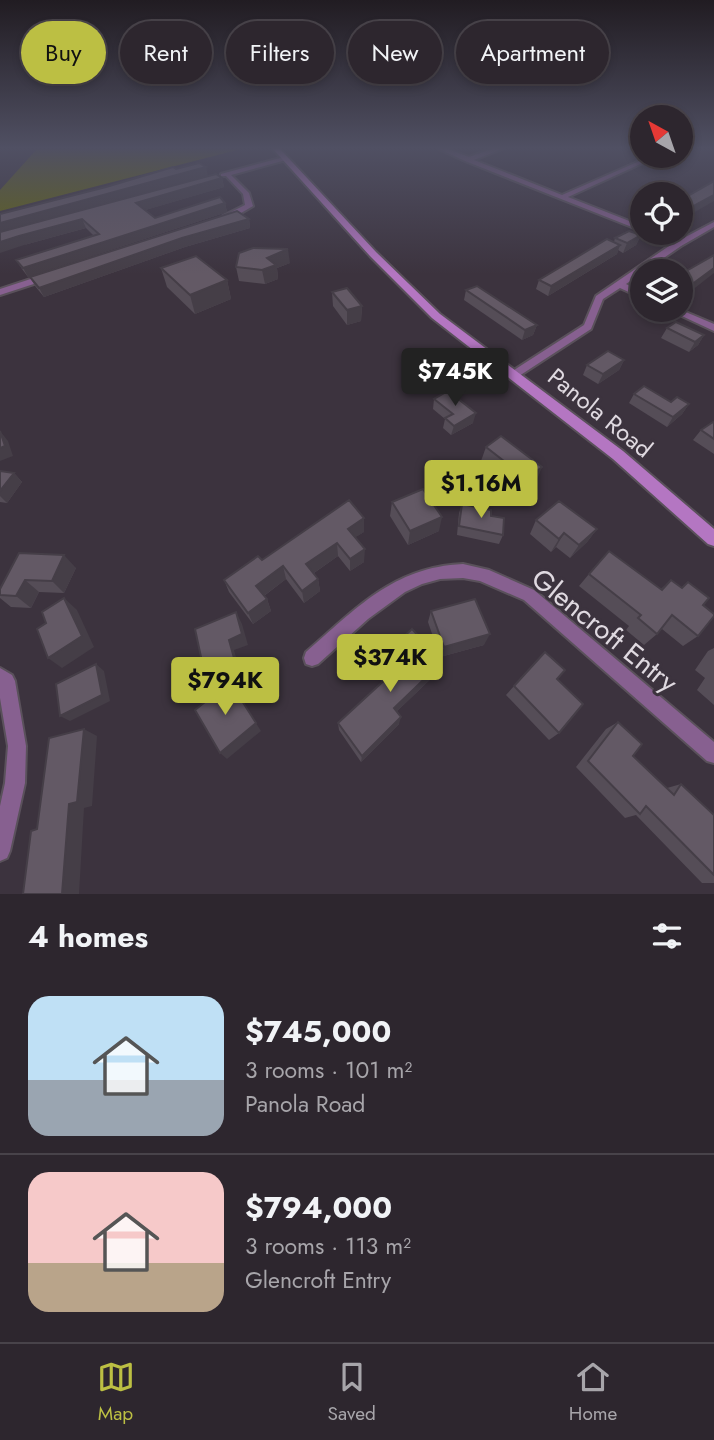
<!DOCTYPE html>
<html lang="en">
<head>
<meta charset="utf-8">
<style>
	body { margin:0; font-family:Jost,sans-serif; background:#352e36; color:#f1f3f6; height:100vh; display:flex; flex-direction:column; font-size:26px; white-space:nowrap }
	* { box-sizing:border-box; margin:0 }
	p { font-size:23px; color:#a7a5aa }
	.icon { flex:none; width:38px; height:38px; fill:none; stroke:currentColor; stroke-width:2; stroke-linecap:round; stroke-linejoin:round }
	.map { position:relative; height:894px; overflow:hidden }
	.panel { display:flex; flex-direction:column; background:#2d262e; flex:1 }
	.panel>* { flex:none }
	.top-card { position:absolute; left:21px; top:21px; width:672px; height:63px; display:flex; gap:14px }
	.needle { width:46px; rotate:320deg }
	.buttons { position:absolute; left:630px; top:105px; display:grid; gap:14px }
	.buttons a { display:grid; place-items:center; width:63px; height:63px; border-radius:50%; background:#2d262e; box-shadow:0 4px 10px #0003,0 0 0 2px #48434a; font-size:35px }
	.price { position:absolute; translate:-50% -60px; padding:0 16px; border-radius:7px; background:#bcbf43; color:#111; font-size:23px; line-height:46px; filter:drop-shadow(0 2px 4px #0008) }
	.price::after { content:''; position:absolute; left:50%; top:42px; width:21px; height:16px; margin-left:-10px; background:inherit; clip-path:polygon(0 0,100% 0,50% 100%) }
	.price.current { background:#222; color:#fff }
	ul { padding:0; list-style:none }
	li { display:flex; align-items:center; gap:21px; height:175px; padding:0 28px }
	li+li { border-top:2px solid #48434a }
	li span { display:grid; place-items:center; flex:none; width:196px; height:140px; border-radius:21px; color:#555 }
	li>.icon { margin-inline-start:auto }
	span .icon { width:84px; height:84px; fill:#fffc; stroke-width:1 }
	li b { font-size:30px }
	h2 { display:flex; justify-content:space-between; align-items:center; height:84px; padding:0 28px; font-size:30px }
	.tag { padding:0 24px; border-radius:32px; background:#2d262e; box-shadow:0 4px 10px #0003,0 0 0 2px #48434a; font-size:24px; line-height:63px }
	.tag.current { background:#bcbf43; color:#111 }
	.menu { display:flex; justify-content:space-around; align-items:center; height:98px; border-top:2px solid #48434a; background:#2d262e; font-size:19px; color:#a7a5aa }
	.menu a { display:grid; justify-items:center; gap:4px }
	.menu .current { color:#bcbf43 }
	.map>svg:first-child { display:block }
	.forest { fill:#64660b }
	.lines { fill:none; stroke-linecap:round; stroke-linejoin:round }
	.street-casing { stroke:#5a515b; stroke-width:4 }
	.secondary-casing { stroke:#5a515b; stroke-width:4 }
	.street { fill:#876090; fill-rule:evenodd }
	.secondary { fill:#b476c2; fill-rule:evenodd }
	.wall { fill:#554d57 }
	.shaded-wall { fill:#453e47 }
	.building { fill:#635965; stroke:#453e47; stroke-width:2 }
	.labels { text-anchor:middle; stroke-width:6; stroke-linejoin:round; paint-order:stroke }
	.street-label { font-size:24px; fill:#e0dae1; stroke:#3c333e }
	.near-street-label { font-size:28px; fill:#e0dae1; stroke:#3c333e }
</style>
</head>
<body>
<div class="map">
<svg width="714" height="894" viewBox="0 0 714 894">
	<rect width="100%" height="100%" fill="#3c333e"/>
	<path class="forest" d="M37,149H241L0,211V190Z"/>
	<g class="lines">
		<g class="street-casing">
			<g id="street">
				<path d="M439,149H448L469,157L492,149H502L474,160L562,195L651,156H658L568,197L642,226V231L465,161Z"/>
				<path d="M284,157L286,160L231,175L249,193L253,206L229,220H223V216L245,205L243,194L226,176H221V174Z"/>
				<path d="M714,222V227L681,246L626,284L642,292V298L620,288L603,299L591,329L519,376H511L510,374L511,372L584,325L596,296L672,244L647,233H657L678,241Z"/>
				<path d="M46,274L50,277L49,279L0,295V289Z"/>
				<path d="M669,310H681L714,324V331Z"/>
				<path d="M463,564L489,570L534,590L714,742V763L707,761L524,600L480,581L463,578L440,579L422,584L405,592L368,619L318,664L312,666L306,664L304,658L306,652C356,609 393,567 463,564Z"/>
				<path d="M0,668L12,675L15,681L26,746L25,783L10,851L7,858L0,861V806L5,783L8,746L0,698Z"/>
			</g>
		</g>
		<g class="secondary-casing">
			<path id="secondary" d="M273,149H280L376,252L440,314L623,451L714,529V546L708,544L613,459L432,318L370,256Z"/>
		</g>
		<use href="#street" class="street"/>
		<use href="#secondary" class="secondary"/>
	</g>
	<g class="wall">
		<path d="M176,169L208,176L121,199L222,178L224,187L145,210L155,218L225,203L227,212L28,277L22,269L16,260L94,236L86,228L24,245Z"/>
		<path d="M714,181L686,217L681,215V200Z"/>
		<path d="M249,219L250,228L185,247L44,297L35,286L30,277Z"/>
		<path d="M641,235L636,245L623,253L618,250L617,254L548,296L536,289L539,280L614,242L615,238Z"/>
		<path d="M714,255L686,295L681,293V274Z"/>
		<path d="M290,263L277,268L278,279L265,284L239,281L236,267Z"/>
		<path d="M161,268L227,280L231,299L195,314L167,287Z"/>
		<path d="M466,290L537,325L533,335L522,340L464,300Z"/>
		<path d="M332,292L362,306L361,321L347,325L333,306Z"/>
		<path d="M667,328L704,335L698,345L689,352L661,338Z"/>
		<path d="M624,360L619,370L598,384L583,375L587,365Z"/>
		<path d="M634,394L671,402L689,404L682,414L667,427L629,403Z"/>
		<path d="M434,399L473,423L451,435L443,428L445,419L433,409Z"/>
		<path d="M714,423V454L693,440L701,430Z"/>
		<path d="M486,447L536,482L521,493L481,461Z"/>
		<path d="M0,471L14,473L22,482L7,503L0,502Z"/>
		<path d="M392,502L439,531L408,545L390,516Z"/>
		<path d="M462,504L491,516L503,535L499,544L457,535L459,513Z"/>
		<path d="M536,520L597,529L587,542L570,558L556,547L551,552L530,534Z"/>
		<path d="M364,532L355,537L364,562L350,571L338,556L314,573L318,579L320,591L304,603L286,579L264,596L267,599L271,611L253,624L229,592L224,580L262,560Z"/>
		<path d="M19,553L76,568L64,593L39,592L31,608L11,607L0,598V589Z"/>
		<path d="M589,574L661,589L671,580L681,588L688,582L703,605L698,636L683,646L662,629L657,634L644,645L626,630L629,626L579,586Z"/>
		<path d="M431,611L484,645L440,657L428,622Z"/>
		<path d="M399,641L442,662L438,672L397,711L399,724L361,762L339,730L338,723L382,682L381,680L382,671L400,655L397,652Z"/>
		<path d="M714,648V705L697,690L705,678L695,670L708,651Z"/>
		<path d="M557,679L559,733L549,740L506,695L514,686Z"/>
		<path d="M618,722L633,756L667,788L681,784L714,815V883H702L636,815L625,818L576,767L606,729Z"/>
	</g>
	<g class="shaded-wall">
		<path d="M206,167L208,176L0,233V223Z"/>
		<path d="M222,178L224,187L139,212L136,203Z"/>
		<path d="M714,195V201L686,217L690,208Z"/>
		<path d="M225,203L227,212L28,277L23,268Z"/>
		<path d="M82,219L86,228L24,245L0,253V242L19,236Z"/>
		<path d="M249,219L250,228L185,247L44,297L39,288L182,238Z"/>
		<path d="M641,235L636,245L623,253L627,243Z"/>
		<path d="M620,245L617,254L548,296L551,286Z"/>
		<path d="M288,249L290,263L277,268L278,279L265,284L262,270L267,258Z"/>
		<path d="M714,268V273L686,295L691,285Z"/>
		<path d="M227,280L231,299L195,314L190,295Z"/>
		<path d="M687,283L681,293L682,286Z"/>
		<path d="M362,306L361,321L347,325V310Z"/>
		<path d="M537,325L533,335L522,340L525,330Z"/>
		<path d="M704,335L698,345L689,352L695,342Z"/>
		<path d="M624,360L619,370L598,384L603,374Z"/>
		<path d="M689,404L682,414L667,427L673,417Z"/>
		<path d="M476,413L473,423L451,435L454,426Z"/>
		<path d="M0,431L8,441L13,456L0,461Z"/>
		<path d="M542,467L536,482L521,493L527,479Z"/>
		<path d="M14,473L22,482L7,503L0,496V491Z"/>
		<path d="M442,517L439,531L408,545L410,531Z"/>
		<path d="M364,518V532L348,542V529Z"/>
		<path d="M597,529L587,542L570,558L579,545Z"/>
		<path d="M564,533L556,547L551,552L559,539Z"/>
		<path d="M337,543L338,556L308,577L306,564Z"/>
		<path d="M365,549L364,562L350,571V559Z"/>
		<path d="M64,555L76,568L64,593L52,581Z"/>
		<path d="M283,566L286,579L261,598L256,586Z"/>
		<path d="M318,579L320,591L304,603L302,591Z"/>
		<path d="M25,580L39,592L31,608L16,596Z"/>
		<path d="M64,598L77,610L94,647L62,668L48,658Z"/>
		<path d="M267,599L271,611L253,624L248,613Z"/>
		<path d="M236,612L242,624L248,645L234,650L239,668L211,681L204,671L229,640Z"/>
		<path d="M490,634L484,645L440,657L444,647Z"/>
		<path d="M442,662L438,672L392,716L394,708Z"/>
		<path d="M96,664L104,671L110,701L70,721L60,716Z"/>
		<path d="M236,692L261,731L227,759L220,753Z"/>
		<path d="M401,717L399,724L361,762L362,756Z"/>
		<path d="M84,729L97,736L92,806L84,808L79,894H62L69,804Z"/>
	</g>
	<g class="building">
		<path d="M199,163L206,167L0,223V214L106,187L173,167L176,169Z"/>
		<path d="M216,174L222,178L136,203L155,218L220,197L225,203L23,268L16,260L99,234L82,219L19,236L0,242V232Z"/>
		<path d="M714,181V195L690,208L681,205V200Z"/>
		<path d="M237,211L249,219L182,238L39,288L30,277Z"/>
		<path d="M629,231L641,235L627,243L615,238Z"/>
		<path d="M607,239L620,245L551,286L539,280Z"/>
		<path d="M253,248L288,249L267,258L276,265L262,270L236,267L239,253Z"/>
		<path d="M714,255V268L691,285L687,283L682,286H681V274Z"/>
		<path d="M196,256L227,280L190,295L161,268Z"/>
		<path d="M477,286L537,325L525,330L466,290Z"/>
		<path d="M347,288L362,306L347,310L332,292Z"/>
		<path d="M676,322L704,335L695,342L667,328Z"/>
		<path d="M608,351L624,360L603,374L587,365Z"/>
		<path d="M644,386L671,402L677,397L689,404L673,417L634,394Z"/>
		<path d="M448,391L476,413L454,426L445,418L453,414L434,399Z"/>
		<path d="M713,422L714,423V439L701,430Z"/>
		<path d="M0,431L5,446L0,448Z"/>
		<path d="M501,436L542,467L527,479L486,447Z"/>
		<path d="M0,471L14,473L0,491Z"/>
		<path d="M423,489L442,517L410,531L392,502Z"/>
		<path d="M349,500L364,518L348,529L365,549L350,559L337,543L306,564L318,579L302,591L283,566L256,586L267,599L248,613L224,580L258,556L262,560Z"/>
		<path d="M559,501L597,529L579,545L564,533L559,539L536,520Z"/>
		<path d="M462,504L491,510V516L504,518L503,535L459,526Z"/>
		<path d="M609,551L662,590L671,580L682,588L688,582L709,598L703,605L714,614V616L698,636L672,615L657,634L638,618L641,615L589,574Z"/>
		<path d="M19,553L64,555L52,581L25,580L16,596L0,595V589Z"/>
		<path d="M64,598L82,636L48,658L37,629L46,623L42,612Z"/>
		<path d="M475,599L490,634L444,647L431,611Z"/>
		<path d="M236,612L242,634L229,640L234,658L204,671L195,629Z"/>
		<path d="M412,629L442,662L394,708L401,717L362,756L338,723L388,677L382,671L406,649L399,641Z"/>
		<path d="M545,652L565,670L557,679L583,704L559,733L514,686Z"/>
		<path d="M96,664L102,695L60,716L56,684Z"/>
		<path d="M230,682L256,723L220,753L195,710Z"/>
		<path d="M618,722L642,744L633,756L674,795L681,784L714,815V875L646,806L640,814L588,761Z"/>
		<path d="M84,729L77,802L69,804L62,894H23L31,831L37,829L49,738Z"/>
	</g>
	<linearGradient id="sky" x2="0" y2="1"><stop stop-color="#211c22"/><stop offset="0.54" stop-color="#505063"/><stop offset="1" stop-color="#505063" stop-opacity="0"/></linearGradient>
	<rect width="714" height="274" fill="url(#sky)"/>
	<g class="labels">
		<g class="street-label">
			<text transform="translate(600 413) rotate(39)" y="8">Panola Road</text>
		</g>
		<g class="near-street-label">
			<text transform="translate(605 630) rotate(39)" y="10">Glencroft Entry</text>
		</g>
	</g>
</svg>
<div class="buttons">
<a><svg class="needle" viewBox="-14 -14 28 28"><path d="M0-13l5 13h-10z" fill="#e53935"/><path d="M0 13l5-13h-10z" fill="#a7a5aa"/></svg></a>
<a><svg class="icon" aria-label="locate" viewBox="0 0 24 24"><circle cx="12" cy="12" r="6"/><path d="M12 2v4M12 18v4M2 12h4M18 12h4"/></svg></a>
<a><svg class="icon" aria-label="layers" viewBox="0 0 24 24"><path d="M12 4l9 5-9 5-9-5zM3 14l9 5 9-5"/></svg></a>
</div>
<b class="price current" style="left:455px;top:408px">$745K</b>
<b class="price" style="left:481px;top:520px">$1.16M</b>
<b class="price" style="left:390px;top:694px">$374K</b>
<b class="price" style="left:225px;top:717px">$794K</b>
<div class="top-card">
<a class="tag current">Buy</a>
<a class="tag">Rent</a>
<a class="tag">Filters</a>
<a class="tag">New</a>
<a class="tag">Apartment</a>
</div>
</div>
<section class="panel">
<h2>4 homes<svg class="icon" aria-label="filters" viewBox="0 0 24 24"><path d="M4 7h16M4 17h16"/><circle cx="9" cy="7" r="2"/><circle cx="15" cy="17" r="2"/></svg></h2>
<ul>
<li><span style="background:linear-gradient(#bfe0f5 60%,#9aa5b1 0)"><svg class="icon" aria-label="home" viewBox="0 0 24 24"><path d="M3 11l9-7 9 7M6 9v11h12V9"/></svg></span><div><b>$745,000</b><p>3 rooms · 101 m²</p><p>Panola Road</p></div></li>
<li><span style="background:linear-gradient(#f6c9c9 65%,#b9a48a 0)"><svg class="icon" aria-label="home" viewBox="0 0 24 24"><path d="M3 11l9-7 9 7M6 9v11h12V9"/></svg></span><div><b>$794,000</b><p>3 rooms · 113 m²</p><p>Glencroft Entry</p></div></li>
</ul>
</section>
<nav class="menu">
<a class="current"><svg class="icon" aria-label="map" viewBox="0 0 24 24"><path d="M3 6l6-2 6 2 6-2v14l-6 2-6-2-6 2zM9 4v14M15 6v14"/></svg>Map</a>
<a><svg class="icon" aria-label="saved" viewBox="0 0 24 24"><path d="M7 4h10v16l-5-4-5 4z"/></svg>Saved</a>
<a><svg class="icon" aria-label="home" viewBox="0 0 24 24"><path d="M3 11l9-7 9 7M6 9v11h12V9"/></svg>Home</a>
</nav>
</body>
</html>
